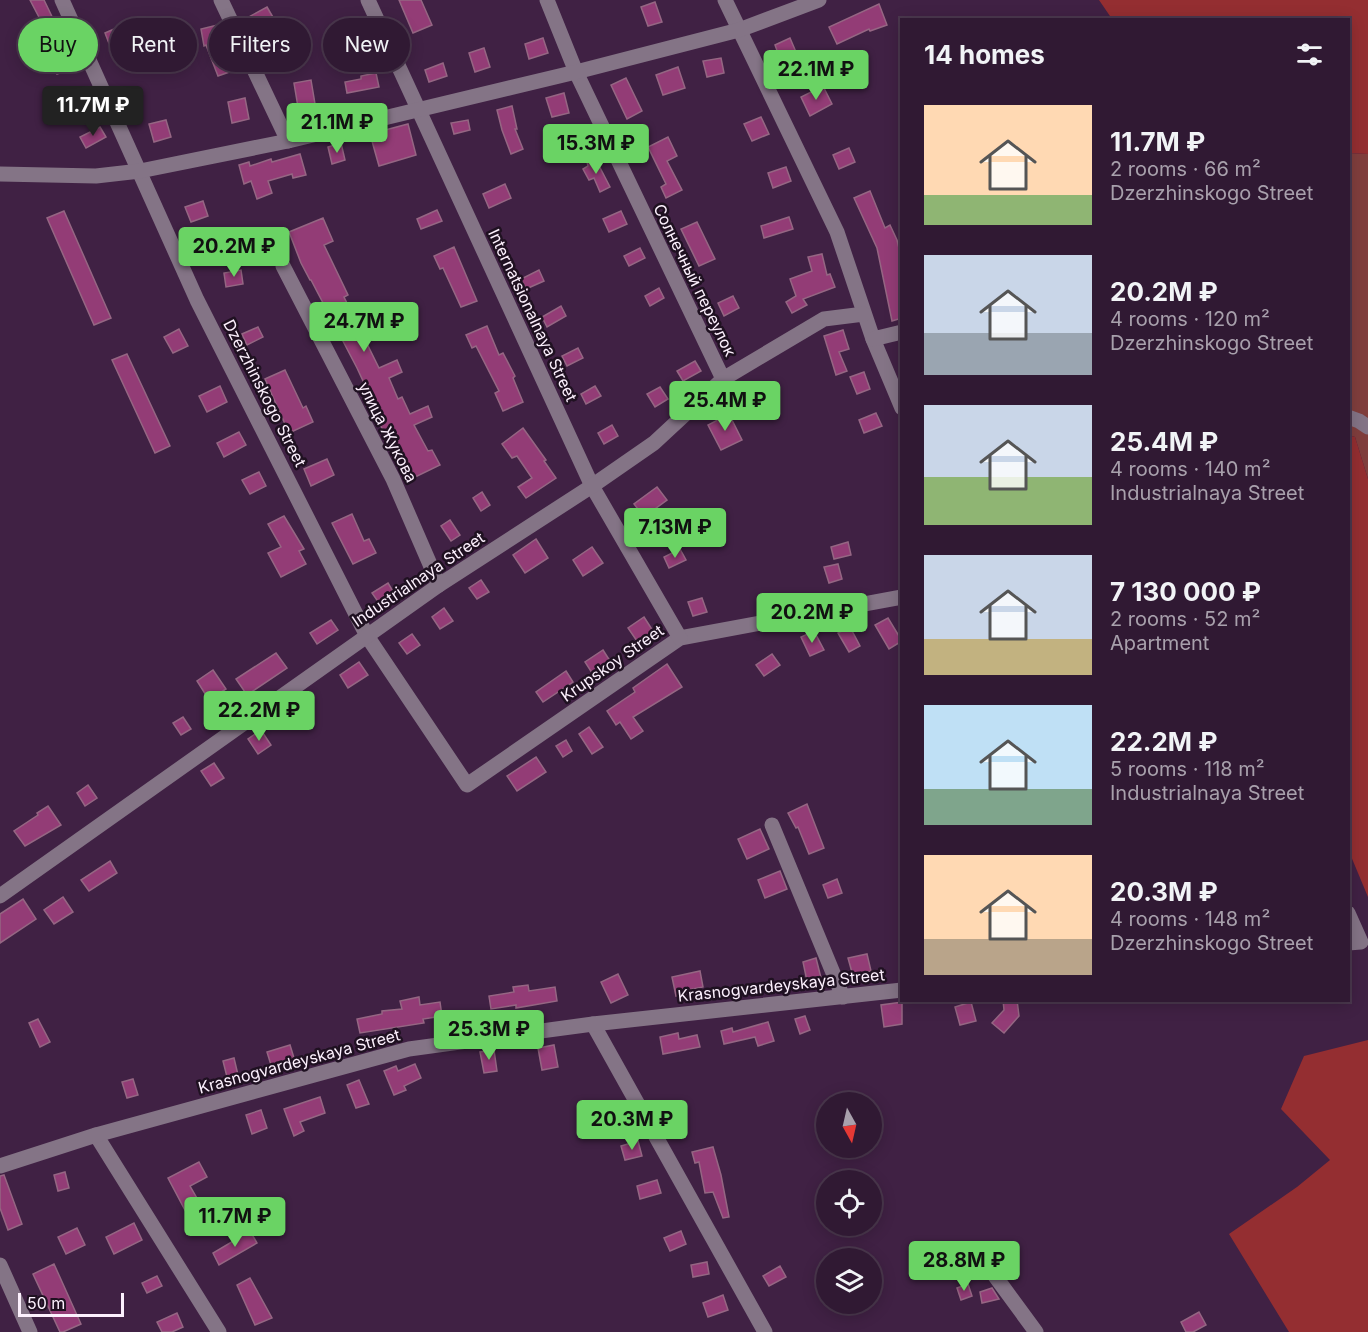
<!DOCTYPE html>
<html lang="en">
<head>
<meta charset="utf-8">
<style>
	body { margin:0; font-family:Inter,sans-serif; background:#3c263f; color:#f1f3f6; height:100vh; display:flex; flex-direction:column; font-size:22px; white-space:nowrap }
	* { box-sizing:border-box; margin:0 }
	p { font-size:20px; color:#a8a0ac }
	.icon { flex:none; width:33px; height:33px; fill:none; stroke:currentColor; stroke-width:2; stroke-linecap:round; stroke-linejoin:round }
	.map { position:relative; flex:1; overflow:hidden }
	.side { position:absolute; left:900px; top:18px; width:450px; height:984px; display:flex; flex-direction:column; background:#301933; border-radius:0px; box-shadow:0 3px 15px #0003,0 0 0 2px #4b384e }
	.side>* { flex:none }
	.guide { position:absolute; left:18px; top:18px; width:570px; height:54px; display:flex; gap:12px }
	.needle { width:39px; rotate:172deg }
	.fabs { position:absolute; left:816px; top:1092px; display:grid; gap:12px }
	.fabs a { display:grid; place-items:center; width:66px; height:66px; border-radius:50%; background:#301933; box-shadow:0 3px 15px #0003,0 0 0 2px #4b384e; font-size:30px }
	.scale { position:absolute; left:18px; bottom:15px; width:106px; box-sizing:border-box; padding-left:6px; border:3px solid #fcf0fd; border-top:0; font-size:16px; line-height:21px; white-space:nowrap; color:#fcf0fd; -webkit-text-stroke:4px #1f1121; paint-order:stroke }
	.price { position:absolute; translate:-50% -51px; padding:0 14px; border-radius:6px; background:#6ad364; color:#111; font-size:20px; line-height:39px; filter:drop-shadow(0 2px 3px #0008) }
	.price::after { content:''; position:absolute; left:50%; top:36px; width:18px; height:14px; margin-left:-9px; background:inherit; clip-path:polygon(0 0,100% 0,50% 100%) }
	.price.on { background:#222; color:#fff }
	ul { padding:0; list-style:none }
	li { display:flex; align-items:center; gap:18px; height:150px; padding:0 24px }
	li span { display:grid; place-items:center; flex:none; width:168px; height:120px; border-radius:0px; color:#555 }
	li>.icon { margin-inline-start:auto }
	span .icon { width:72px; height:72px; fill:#fffc; stroke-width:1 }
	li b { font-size:26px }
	h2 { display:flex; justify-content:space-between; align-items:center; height:72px; padding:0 24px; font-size:26px }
	.tag { padding:0 21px; border-radius:27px; background:#301933; box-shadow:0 3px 15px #0003,0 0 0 2px #4b384e; font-size:21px; line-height:54px }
	.tag.on { background:#6ad364; color:#111 }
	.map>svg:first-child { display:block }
	.green { fill:#803e3d }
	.forest { fill:#942e31 }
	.building { fill:#933c76; stroke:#956683; stroke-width:1.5 }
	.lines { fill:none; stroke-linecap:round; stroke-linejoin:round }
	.minor { stroke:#847486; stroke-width:15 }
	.labels { text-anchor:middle; stroke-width:5; stroke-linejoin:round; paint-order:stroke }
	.street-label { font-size:16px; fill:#fcf0fd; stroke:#1f1121 }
</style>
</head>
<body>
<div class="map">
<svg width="1368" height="1332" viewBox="0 0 1368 1332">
	<rect width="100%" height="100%" fill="#402144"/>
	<path class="green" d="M1348,153L1368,154V479L1355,437L1349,435Z"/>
	<g class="forest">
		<path d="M1099,0H1368V154L1349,153L1348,20L1112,19Z"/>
		<path d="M1348,435L1355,437L1368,479V897L1348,849Z"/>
		<path d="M1368,1040V1332H1289L1229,1234L1297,1187L1330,1160L1281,1109L1304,1056Z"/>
	</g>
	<g class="building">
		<path d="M30,0H44L58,29L41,36L35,23L41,21Z"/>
		<path d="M399,0H421L432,25L413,33Z"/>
		<path d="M655,2L662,22L648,26L641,7Z"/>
		<path d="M879,4L887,25L870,31L869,29L837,44L829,27Z"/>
		<path d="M267,7L274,19L265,23L281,54L265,62L257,46L260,45L245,19Z"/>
		<path d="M222,24L227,52L231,51L238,69L218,76L206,45L204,46L201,29Z"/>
		<path d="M121,26L127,39L110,46L105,33Z"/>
		<path d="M354,26L358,38L341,43L338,31Z"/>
		<path d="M543,38L548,53L529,59L525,44Z"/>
		<path d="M790,38L796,52L780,59L775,45Z"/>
		<path d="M484,48L490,67L475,72L469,53Z"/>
		<path d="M70,56L74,68L57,74L52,62Z"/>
		<path d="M721,58L724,73L707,77L703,61Z"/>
		<path d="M443,63L447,76L429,82L425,70Z"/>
		<path d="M678,67L685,88L663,95L656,75Z"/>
		<path d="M376,73L379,87L347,93L345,82L361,79V76Z"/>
		<path d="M626,78L642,111L627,119L611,85Z"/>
		<path d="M311,80L315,104L298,107L294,83Z"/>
		<path d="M823,86L832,104L810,116L801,97Z"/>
		<path d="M564,93L569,113L552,117L546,98Z"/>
		<path d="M87,95L92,106L78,112L74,100Z"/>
		<path d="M245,98L249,119L232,123L228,102Z"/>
		<path d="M512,106L517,129H515L523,149L511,154L502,130L497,110Z"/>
		<path d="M761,117L769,134L752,141L744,124Z"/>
		<path d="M166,120L171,137L154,142L149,124Z"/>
		<path d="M468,120L470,130L454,134L451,123Z"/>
		<path d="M408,124L416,155L379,166L370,134Z"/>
		<path d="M100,127L106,137L86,148L80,137Z"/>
		<path d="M668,137L677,156L667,161L682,190L666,198L661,187L666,184L648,147Z"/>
		<path d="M341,143L345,160L332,164L328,147Z"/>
		<path d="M849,148L855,162L839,169L833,155Z"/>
		<path d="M300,154L306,175L293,178L292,174L268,181L272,193L257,199L251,181L244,184L239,165L249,162L250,166L271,159L272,162Z"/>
		<path d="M595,158L610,187L600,192L594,178L589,180L583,169L588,166L587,162Z"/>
		<path d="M786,167L791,181L773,188L768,173Z"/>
		<path d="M505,184L511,198L489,208L483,194Z"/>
		<path d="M870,191L885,228L890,225L897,240L902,261V318L892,321L877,248L854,198Z"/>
		<path d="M203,201L208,216L191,222L185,207Z"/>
		<path d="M437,210L442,221L421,229L417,219Z"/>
		<path d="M64,211L111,318L94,325L47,218Z"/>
		<path d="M621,211L627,224L609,232L603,219Z"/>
		<path d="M789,217L793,229L764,238L761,226Z"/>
		<path d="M323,218L333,241L324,245L348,295L344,297L379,368L397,360L402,372L389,378L398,399L402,397L410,414L428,406L432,417L414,425L428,451L432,450L440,465L409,480L373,411L376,409L357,368L311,280H310L301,263L289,232Z"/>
		<path d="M697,222L715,259L699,266L681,229Z"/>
		<path d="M454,247L477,301L461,307L443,268L440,269L434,256Z"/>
		<path d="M640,248L645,258L629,266L624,256Z"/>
		<path d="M822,254L827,275L830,274L835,287L803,299L807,305L792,313L786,302L796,296L790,279L812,271L808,257Z"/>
		<path d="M241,270L243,284L226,287L224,273Z"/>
		<path d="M539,270L544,281L526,289L521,279Z"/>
		<path d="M659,288L664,298L650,306L645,296Z"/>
		<path d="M733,296L739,308L724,316L718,303Z"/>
		<path d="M561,306L566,316L547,327L542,317Z"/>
		<path d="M487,326L499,355L503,353L515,376L513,378L523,402L503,411L495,393L499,391L476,346L472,348L466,335Z"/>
		<path d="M258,327L263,337L247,345L242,334Z"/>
		<path d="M179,329L188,346L173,353L164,337Z"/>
		<path d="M843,330L849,349L839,352L847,371L836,375L824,336Z"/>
		<path d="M578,348L583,358L567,366L562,356Z"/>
		<path d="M127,354L170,446L155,453L112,360Z"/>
		<path d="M695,361L701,371L683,381L677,371Z"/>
		<path d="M285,370L303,408L306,406L313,422L289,433L265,379Z"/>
		<path d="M864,372L870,389L857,394L850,377Z"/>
		<path d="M220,386L227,402L207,412L199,396Z"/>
		<path d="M595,386L601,396L586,404L581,394Z"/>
		<path d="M660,387L668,399L655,407L647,394Z"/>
		<path d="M876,413L882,426L864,433L859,420Z"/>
		<path d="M729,414L742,440L721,450L708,425Z"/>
		<path d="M612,425L618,436L604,444L598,433Z"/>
		<path d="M523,428L546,460L544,461L556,478L526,498L518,487L532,478L517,456L512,458L502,444Z"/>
		<path d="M239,432L246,445L224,457L217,443Z"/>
		<path d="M327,459L334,475L311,486L304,469Z"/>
		<path d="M259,472L266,486L250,494L242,480Z"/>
		<path d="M657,487L667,500L644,517L634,504Z"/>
		<path d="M482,492L490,505L481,511L473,498Z"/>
		<path d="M352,514L364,541L369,539L376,553L353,564L332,523Z"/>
		<path d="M284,516L304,549L299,551L306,564L281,577L268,553L281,547L268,524Z"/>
		<path d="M450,520L460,535L451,541L441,526Z"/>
		<path d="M536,539L548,558L525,573L513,555Z"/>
		<path d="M848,542L851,555L834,559L831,547Z"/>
		<path d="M592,547L603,563L583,576L573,560Z"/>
		<path d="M680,549L686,560L669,568L664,557Z"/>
		<path d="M838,564L842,579L829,583L824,567Z"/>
		<path d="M481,580L489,592L477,599L469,588Z"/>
		<path d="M388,583L394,593L379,603L372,593Z"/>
		<path d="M702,598L707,612L693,616L688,602Z"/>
		<path d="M444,608L453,621L440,629L432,617Z"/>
		<path d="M644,617L655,634L639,644L628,628Z"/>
		<path d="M888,618L902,641L889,649L875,625Z"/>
		<path d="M331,620L338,630L317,644L310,633Z"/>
		<path d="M850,627L860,646L849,652L838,633Z"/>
		<path d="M814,631L824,650L810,656L801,637Z"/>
		<path d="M412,634L420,645L407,654L399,643Z"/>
		<path d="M603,650L612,664L594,676L585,662Z"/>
		<path d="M276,653L287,668L247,695L236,679Z"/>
		<path d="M772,654L780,665L764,676L756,665Z"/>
		<path d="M359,662L368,675L348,688L340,675Z"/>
		<path d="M667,664L682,687L633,717L643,731L631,739L620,722L616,725L607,711L635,692L633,688Z"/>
		<path d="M213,670L226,689L209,700L197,681Z"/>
		<path d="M566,671L573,682L543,702L536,692Z"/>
		<path d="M301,702L311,717L296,727L286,712Z"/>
		<path d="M183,717L191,729L181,735L173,723Z"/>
		<path d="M589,727L603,747L592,754L579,734Z"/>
		<path d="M261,730L271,745L258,754L248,739Z"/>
		<path d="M566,740L572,751L563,757L556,746Z"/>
		<path d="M536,757L546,772L517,791L507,776Z"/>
		<path d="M214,763L224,778L211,786L201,771Z"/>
		<path d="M88,785L97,798L85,806L77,793Z"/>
		<path d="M807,804L824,848L809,854L798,827L796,828L788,813Z"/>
		<path d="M48,806L61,825L25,846L14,831L38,815L37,813Z"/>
		<path d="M760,829L769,849L747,859L738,839Z"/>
		<path d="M110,861L117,873L89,891L81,880Z"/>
		<path d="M780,871L787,889L765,898L758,880Z"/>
		<path d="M837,879L842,893L828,898L823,885Z"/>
		<path d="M63,897L73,912L54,924L44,910Z"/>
		<path d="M23,899L36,919L0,943V914Z"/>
		<path d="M867,954L871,971L853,976L848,958Z"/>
		<path d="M816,958L821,978L807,981L803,962Z"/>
		<path d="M700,971L703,987L688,990L689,993L676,996L672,977Z"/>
		<path d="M618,974L628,995L611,1003L601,982Z"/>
		<path d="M528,985L529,991L555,987L557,1001L516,1008V1005L491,1009L489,996L514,992L513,987Z"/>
		<path d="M419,997L420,1005L440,1002L442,1016L423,1019L424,1023L360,1033L357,1019L382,1014V1011L402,1009L400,1001Z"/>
		<path d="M1003,1000H1017L1019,1016L1004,1033L992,1023L1004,1010Z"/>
		<path d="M902,1002V1024L884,1027L881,1005Z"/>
		<path d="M971,1002L976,1021L960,1025L955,1007Z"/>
		<path d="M805,1016L810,1030L800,1034L795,1019Z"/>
		<path d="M38,1019L50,1042L40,1047L29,1023Z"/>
		<path d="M768,1022L774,1041L758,1046L755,1037L724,1044L721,1031L732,1028L733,1032Z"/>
		<path d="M678,1033L679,1039L697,1035L700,1047L663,1054L660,1037Z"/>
		<path d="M290,1045L294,1058L271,1065L267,1052Z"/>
		<path d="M554,1045L558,1067L542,1070L538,1048Z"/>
		<path d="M494,1050L497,1071L484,1073L480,1052Z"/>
		<path d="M234,1058L238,1075L227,1077L223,1061Z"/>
		<path d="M415,1064L421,1078L404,1086L406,1090L394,1095L384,1071L396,1066L398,1071Z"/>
		<path d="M133,1079L138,1095L127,1098L122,1082Z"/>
		<path d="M359,1080L369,1104L356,1108L347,1085Z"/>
		<path d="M320,1097L325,1113L300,1122L304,1131L294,1136L284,1109Z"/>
		<path d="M261,1110L267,1128L252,1134L246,1115Z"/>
		<path d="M638,1141L642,1156L625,1160L621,1146Z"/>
		<path d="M713,1147L721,1175L729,1217L723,1218L713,1192L705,1193L699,1162L695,1163L692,1152Z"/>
		<path d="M199,1162L207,1177L190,1186L205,1212L220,1203L227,1215L200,1232L187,1211L186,1212L168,1178Z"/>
		<path d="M65,1172L69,1188L58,1191L54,1175Z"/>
		<path d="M4,1175L22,1224L8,1230L0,1208V1176Z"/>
		<path d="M657,1180L661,1193L640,1199L637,1186Z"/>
		<path d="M134,1223L142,1240L114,1254L106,1237Z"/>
		<path d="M77,1228L85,1245L66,1254L58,1237Z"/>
		<path d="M250,1231L257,1243L219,1265L213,1253Z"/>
		<path d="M681,1231L686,1244L670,1251L664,1238Z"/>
		<path d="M707,1262L709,1274L693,1277L691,1265Z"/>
		<path d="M54,1264L81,1324L63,1332H60L33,1274Z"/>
		<path d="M780,1266L786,1277L769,1286L763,1276Z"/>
		<path d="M157,1276L162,1286L147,1293L142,1283Z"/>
		<path d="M250,1278L272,1318L255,1325L237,1285Z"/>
		<path d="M968,1284L972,1296L961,1300L957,1288Z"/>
		<path d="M992,1288L999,1299L982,1303L980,1292Z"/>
		<path d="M723,1295L728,1310L708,1317L703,1303Z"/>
		<path d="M1199,1312L1206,1325L1193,1332H1186L1181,1322Z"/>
		<path d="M177,1313L183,1327L172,1332H162L157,1322Z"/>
	</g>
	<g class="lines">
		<g class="minor">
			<path d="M62,0L197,300L367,636L467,785L680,638L902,597"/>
			<path d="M221,0L288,141"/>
			<path d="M368,0L592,486L680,638"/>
			<path d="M547,0L576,72L723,379"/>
			<path d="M725,0L837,232L873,339L902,408"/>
			<path d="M0,174L96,176L140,171L288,141L576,72L739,30L819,0"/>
			<path d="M283,266L393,479L439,585"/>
			<path d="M873,339L902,332"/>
			<path d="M1348,417L1359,421L1368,427"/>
			<path d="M772,825L843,997"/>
			<path d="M0,896L439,585L592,486L654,443L723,379L824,319L864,314"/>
			<path d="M1348,913L1361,942L1348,943"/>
			<path d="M593,1024L765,1332"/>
			<path d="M96,1135L219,1332"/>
			<path d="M0,1166L96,1135L409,1049L593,1024L902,990"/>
			<path d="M0,1265L30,1332"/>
			<path d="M995,1276L1036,1332"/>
		</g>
	</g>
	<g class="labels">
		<g class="street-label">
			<text transform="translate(695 280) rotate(64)" y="6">Солнечный переулок</text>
			<text transform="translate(533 315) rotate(65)" y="6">Internatsionalnaya Street</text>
			<text transform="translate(265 393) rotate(63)" y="6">Dzerzhinskogo Street</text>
			<text transform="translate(388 432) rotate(63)" y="6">улица Жукова</text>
			<text transform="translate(418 579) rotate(-34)" y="6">Industrialnaya Street</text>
			<text transform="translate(612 663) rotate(-35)" y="6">Krupskoy Street</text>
			<text transform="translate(781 985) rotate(-6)" y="6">Krasnogvardeyskaya Street</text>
			<text transform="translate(299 1061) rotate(-15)" y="6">Krasnogvardeyskaya Street</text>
		</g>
	</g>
</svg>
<div class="fabs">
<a><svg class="needle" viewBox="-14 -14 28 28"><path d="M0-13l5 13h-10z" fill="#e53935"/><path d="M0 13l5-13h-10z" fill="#a8a0ac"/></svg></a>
<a><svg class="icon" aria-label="locate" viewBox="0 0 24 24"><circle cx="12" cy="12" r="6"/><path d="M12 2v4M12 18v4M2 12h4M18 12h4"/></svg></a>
<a><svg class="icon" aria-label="layers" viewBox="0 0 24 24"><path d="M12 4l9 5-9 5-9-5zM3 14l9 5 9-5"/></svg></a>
</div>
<div class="scale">50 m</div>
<b class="price" style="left:816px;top:101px">22.1M ₽</b>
<b class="price on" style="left:93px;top:137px">11.7M ₽</b>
<b class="price" style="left:337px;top:154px">21.1M ₽</b>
<b class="price" style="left:596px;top:175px">15.3M ₽</b>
<b class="price" style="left:234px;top:278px">20.2M ₽</b>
<b class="price" style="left:364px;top:353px">24.7M ₽</b>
<b class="price" style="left:725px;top:432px">25.4M ₽</b>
<b class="price" style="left:675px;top:559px">7.13M ₽</b>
<b class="price" style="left:812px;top:644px">20.2M ₽</b>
<b class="price" style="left:259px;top:742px">22.2M ₽</b>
<b class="price" style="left:489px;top:1061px">25.3M ₽</b>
<b class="price" style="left:632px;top:1151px">20.3M ₽</b>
<b class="price" style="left:235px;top:1248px">11.7M ₽</b>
<b class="price" style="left:964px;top:1292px">28.8M ₽</b>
<div class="guide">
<a class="tag on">Buy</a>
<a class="tag">Rent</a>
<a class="tag">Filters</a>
<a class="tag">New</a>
</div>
<section class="side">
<h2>14 homes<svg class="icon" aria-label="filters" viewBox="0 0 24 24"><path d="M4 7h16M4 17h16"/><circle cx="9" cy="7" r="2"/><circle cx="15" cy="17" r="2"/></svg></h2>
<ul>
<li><span style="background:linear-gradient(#ffd9b3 75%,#8fb573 0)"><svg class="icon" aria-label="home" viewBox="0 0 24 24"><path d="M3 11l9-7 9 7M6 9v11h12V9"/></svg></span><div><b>11.7M ₽</b><p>2 rooms · 66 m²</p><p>Dzerzhinskogo Street</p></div></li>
<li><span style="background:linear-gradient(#c9d6e8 65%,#9aa5b1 0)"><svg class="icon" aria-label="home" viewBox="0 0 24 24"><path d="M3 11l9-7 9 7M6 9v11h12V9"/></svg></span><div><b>20.2M ₽</b><p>4 rooms · 120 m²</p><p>Dzerzhinskogo Street</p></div></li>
<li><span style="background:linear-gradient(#c9d6e8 60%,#8fb573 0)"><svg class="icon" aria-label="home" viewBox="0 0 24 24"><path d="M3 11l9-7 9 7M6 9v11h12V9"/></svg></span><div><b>25.4M ₽</b><p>4 rooms · 140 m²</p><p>Industrialnaya Street</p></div></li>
<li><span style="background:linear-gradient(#c9d6e8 70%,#c2b280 0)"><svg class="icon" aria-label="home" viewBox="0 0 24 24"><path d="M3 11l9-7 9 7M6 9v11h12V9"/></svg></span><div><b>7 130 000 ₽</b><p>2 rooms · 52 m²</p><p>Apartment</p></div></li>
<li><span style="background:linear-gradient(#bfe0f5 70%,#7fa58c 0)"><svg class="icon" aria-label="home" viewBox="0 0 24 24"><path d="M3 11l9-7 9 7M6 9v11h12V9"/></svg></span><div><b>22.2M ₽</b><p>5 rooms · 118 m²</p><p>Industrialnaya Street</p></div></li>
<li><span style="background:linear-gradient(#ffd9b3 70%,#b9a48a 0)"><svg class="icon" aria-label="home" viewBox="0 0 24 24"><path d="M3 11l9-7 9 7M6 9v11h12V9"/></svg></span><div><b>20.3M ₽</b><p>4 rooms · 148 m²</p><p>Dzerzhinskogo Street</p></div></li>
</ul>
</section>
</div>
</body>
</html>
